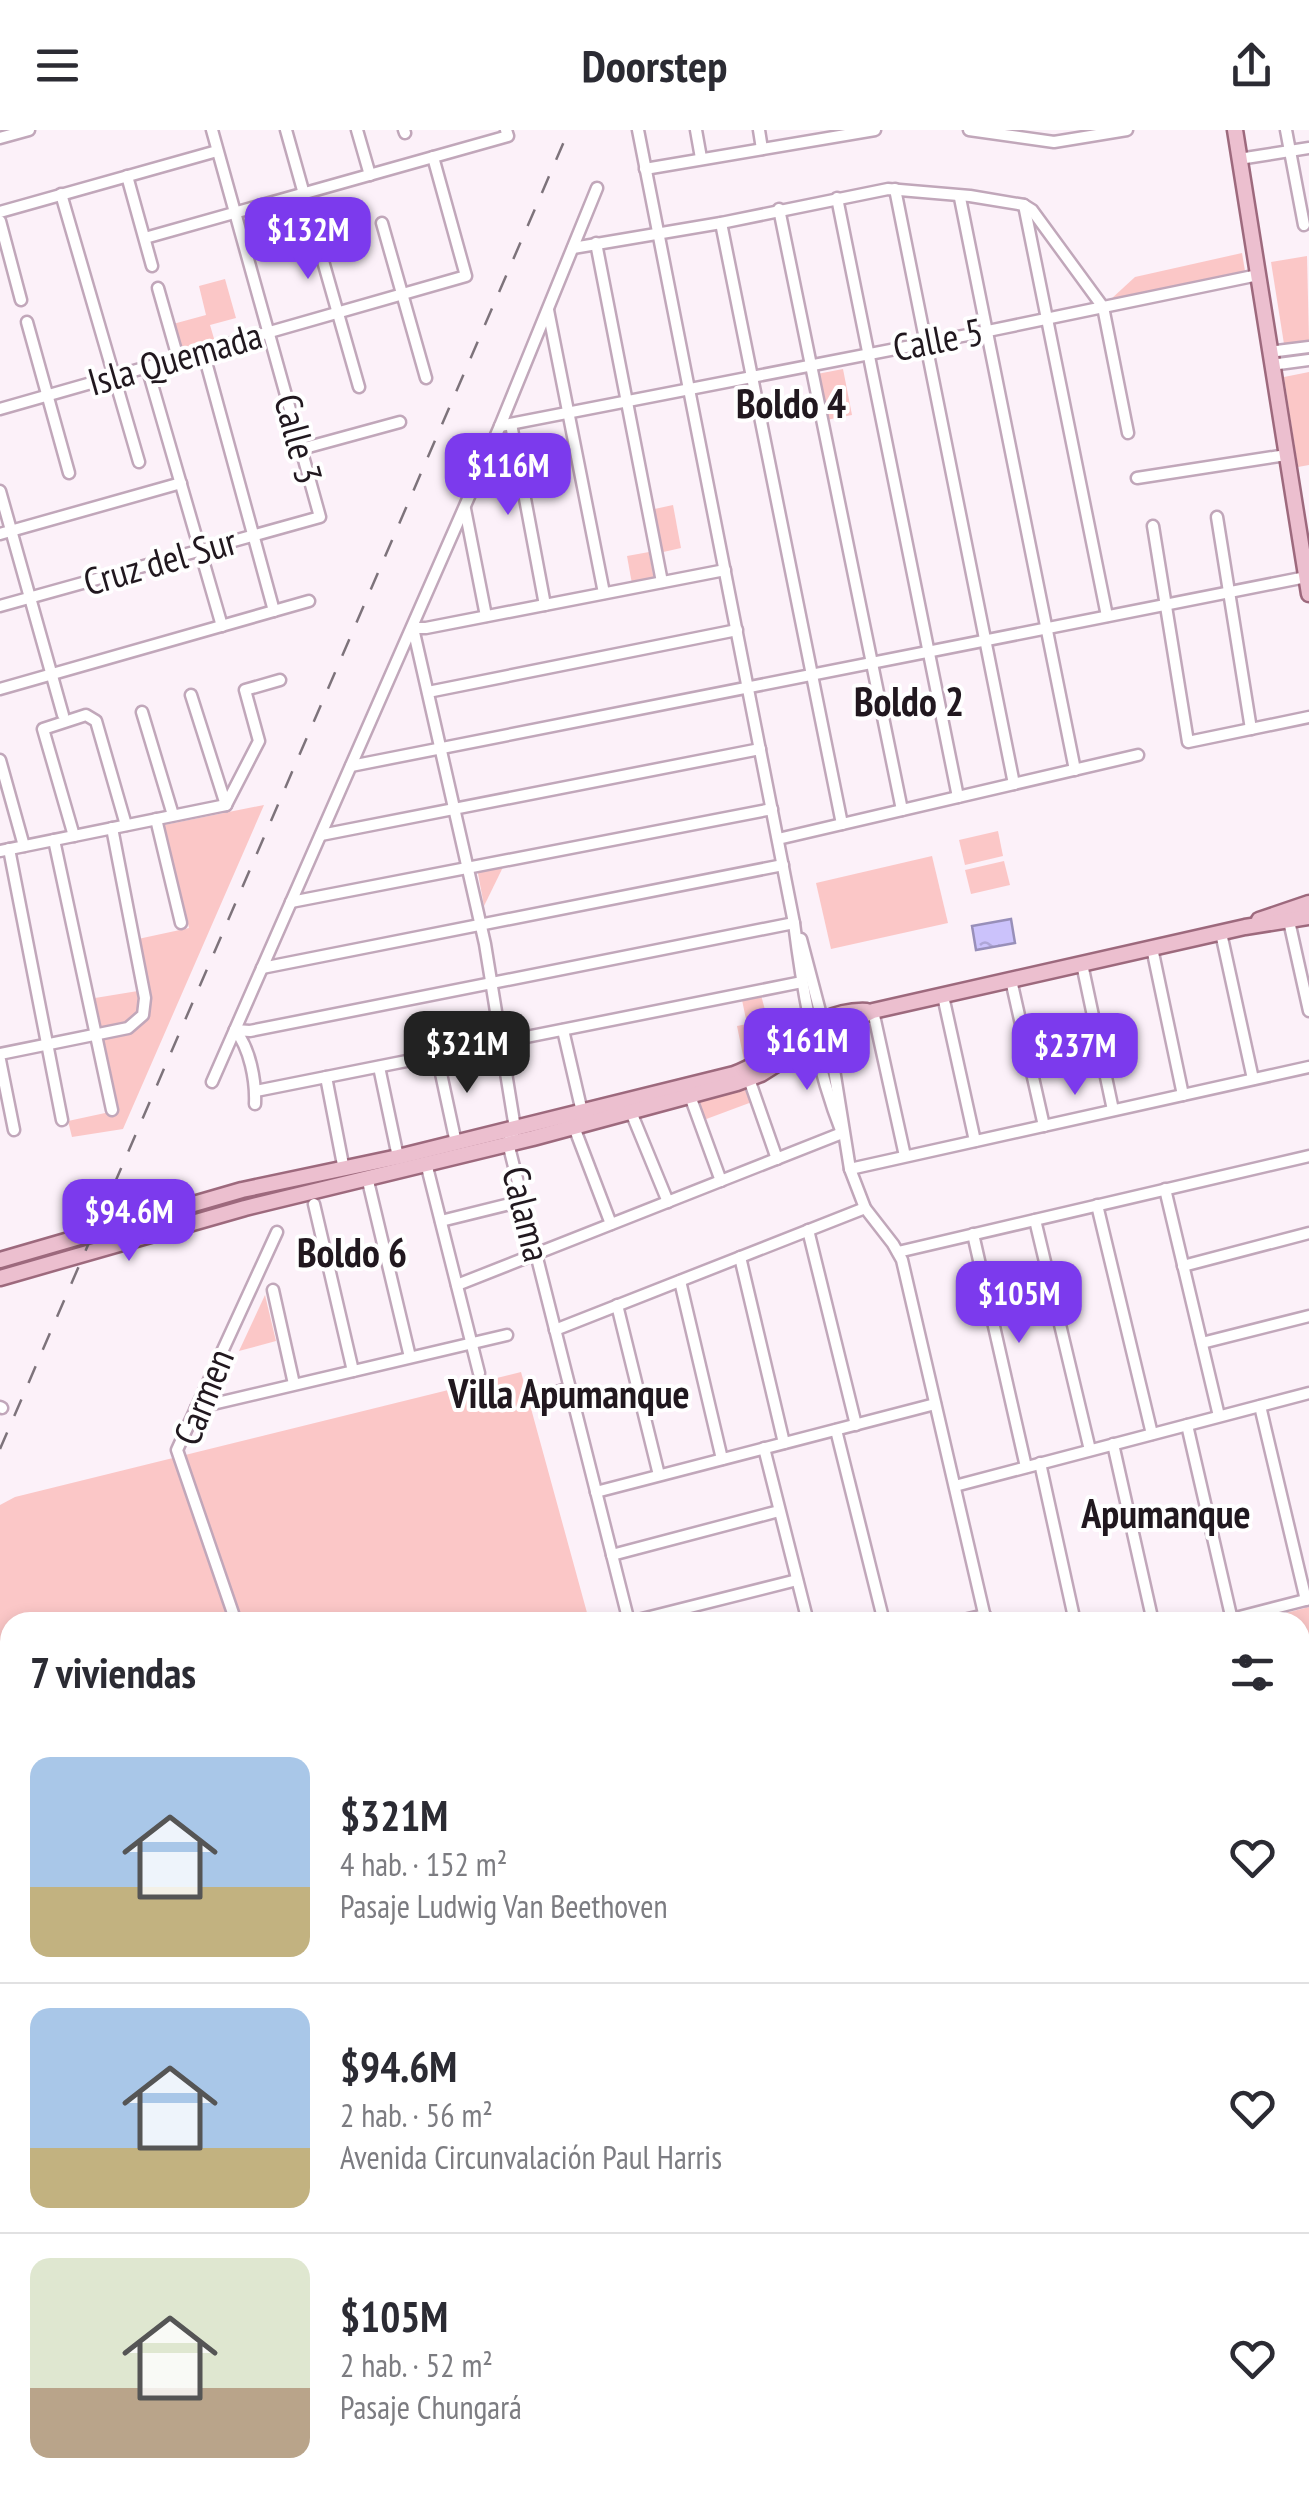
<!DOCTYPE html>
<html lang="es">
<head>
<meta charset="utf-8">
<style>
	body { margin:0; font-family:"PT Sans Narrow",sans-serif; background:#f7f7f7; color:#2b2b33; height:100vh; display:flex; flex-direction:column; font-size:38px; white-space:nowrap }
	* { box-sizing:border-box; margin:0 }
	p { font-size:32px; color:#7c7c81 }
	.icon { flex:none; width:55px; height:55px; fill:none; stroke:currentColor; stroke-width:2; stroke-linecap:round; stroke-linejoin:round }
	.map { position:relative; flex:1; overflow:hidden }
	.panel { position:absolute; left:0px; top:1482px; width:1310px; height:892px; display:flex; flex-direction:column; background:#fff; border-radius:30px 30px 0 0; box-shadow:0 5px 15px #0003 }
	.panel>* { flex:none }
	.price { position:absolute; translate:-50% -85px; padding:0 22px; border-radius:20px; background:#7c3aed; color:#fff; font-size:32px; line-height:65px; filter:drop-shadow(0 2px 5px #0008) }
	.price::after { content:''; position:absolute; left:50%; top:60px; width:30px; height:22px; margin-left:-15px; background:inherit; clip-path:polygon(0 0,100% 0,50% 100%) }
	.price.selected { background:#222; color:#fff }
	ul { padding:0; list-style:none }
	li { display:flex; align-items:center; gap:30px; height:250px; padding:0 30px }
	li+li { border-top:2px solid #e1e1e2 }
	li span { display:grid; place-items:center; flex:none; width:280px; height:200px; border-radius:20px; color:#555 }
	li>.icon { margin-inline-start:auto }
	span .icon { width:120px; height:120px; fill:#fffc; stroke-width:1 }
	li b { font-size:42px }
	h2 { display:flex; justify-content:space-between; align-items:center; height:120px; padding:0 30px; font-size:42px }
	header { display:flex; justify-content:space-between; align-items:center; height:130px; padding:0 30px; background:#fff; font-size:45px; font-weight:800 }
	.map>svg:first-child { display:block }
	.green { fill:#fbc7c7 }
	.cemetery { fill:url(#cemetery-stones) }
	.water { fill:url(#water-ripples); stroke:#988fb9; stroke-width:2.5 }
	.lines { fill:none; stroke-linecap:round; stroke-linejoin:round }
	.minor-casing { stroke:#c1a7ba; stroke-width:15 }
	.major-casing { stroke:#9d697d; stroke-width:19 }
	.minor { stroke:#fff; stroke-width:10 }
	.major { stroke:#ecbfcf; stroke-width:14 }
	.rail { stroke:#7d737b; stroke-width:2.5; stroke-dasharray:18 18; stroke-linecap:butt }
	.labels { text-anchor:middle; stroke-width:8; stroke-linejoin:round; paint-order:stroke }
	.street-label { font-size:38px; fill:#21181f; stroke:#fff }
	.neighbourhood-label { font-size:40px; font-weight:bold; fill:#21181f; stroke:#fff }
</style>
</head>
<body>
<header><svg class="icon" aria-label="menu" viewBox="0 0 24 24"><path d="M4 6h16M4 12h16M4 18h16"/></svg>Doorstep<svg class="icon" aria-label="share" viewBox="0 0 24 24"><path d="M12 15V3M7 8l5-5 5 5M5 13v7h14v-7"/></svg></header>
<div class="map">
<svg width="1309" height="2373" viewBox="0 0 1309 2373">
	<defs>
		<pattern id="cemetery-stones" width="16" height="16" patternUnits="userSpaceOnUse" patternTransform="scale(2.5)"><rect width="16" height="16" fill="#fbc7c7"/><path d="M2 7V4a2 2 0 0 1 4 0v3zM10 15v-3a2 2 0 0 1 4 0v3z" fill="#d7aaaa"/></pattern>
		<pattern id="water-ripples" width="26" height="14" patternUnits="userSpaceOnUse" patternTransform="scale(2.5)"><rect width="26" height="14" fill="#cbc2fb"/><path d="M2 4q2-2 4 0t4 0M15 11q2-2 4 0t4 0" fill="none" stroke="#aea6d7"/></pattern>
	</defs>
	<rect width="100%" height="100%" fill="#fcf1f9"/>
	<g class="green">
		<path d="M1242,123L1246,147L1110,170L1135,147Z"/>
		<path d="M1307,126L1309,210L1284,214L1271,132Z"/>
		<path d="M225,149L236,188L210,195L215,212L180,222L173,194L206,185L199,156Z"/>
		<path d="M843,239L852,285L826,290L817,244Z"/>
		<path d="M1309,242V335L1298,337L1284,247Z"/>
		<path d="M673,375L681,418L659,423L650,380Z"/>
		<path d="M649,422L654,450L632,454L627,426Z"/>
		<path d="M264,675L123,999L72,1007L68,991L119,980L95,868L150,859L138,809L189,798L164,695Z"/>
		<path d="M998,701L1003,726L965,735L959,710Z"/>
		<path d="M932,726L948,793L831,819L816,753Z"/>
		<path d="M1004,731L1010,755L971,764L965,740Z"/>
		<path d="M505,733L484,776L477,738Z"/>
		<path d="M761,865L768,891L806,885L752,929L744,930L737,896L747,894L742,870Z"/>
		<path d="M745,955L752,972L701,991L693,969Z"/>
		<path d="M265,1165L276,1211L239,1221Z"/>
		<path d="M521,1242L589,1490L578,1492H10V1583L0,1585V1375L15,1367Z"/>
		<path d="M1309,1477V1509L1300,1512V1492H1251Z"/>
		<path d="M923,2365H1055L1057,2373H925Z"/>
	</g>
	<path class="cemetery" d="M1309,1509V1967L1300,1970V1512Z"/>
	<path class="water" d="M1011,789L1015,813L976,820L972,796Z"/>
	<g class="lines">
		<g class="minor-casing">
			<g id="minor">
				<path d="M286,0L304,64"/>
				<path d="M357,0L370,45"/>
				<path d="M404,0L405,3"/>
				<path d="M638,0L794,793C803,864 816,937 842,1003"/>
				<path d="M696,0L701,28"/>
				<path d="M759,0L762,19"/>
				<path d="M969,0L1054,12L1127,0"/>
				<path d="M1286,0L1304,95"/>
				<path d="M0,8L29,0"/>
				<path d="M1239,29L1309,18"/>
				<path d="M645,39L875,0"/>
				<path d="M127,46L152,136"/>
				<path d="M895,59L1014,654"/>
				<path d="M61,64L139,332"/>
				<path d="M837,68L958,667"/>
				<path d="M960,68L1075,640"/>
				<path d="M1024,75L1107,486"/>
				<path d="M779,79L902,680"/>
				<path d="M0,82L217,21"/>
				<path d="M0,91L21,170"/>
				<path d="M382,93L426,248"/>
				<path d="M721,93L842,694"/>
				<path d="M145,108L508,6L506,0"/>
				<path d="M317,110L359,257"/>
				<path d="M596,113L662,452"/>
				<path d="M573,118L721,93L888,59L970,66L1024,75L1032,80L1103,177L1128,303"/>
				<path d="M158,158L178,228"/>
				<path d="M548,180L604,463"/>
				<path d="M27,192L69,343"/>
				<path d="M203,221L274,481"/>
				<path d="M1269,222L1309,217"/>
				<path d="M1271,235L1309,230"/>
				<path d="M147,237L222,496"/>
				<path d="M0,279L466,146L433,27"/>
				<path d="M511,294L545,475"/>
				<path d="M500,296L988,201L1258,145"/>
				<path d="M301,319L400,292"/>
				<path d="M1137,348L1286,325"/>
				<path d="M0,361L63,585"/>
				<path d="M465,379L486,486"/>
				<path d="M1217,387L1251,599"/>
				<path d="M1153,396L1188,612L1309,587"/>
				<path d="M0,404L181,353"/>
				<path d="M0,476L320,387L212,0"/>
				<path d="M0,559L309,471"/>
				<path d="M428,562L737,500"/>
				<path d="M191,565L226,675"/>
				<path d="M142,582L173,685"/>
				<path d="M0,630L24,716"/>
				<path d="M351,636L1306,447"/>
				<path d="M226,675L259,611L245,560L280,550"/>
				<path d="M156,689L181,793"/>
				<path d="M321,705L760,619"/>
				<path d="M74,706L43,599L86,585L96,591L126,695"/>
				<path d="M778,709L1138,625"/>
				<path d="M54,710L112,980"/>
				<path d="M9,719L62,990"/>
				<path d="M0,721L226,675"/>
				<path d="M291,772L772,679"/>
				<path d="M1289,791L1309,881"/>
				<path d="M1221,803L1253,949"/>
				<path d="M801,809L832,927L850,1039L865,1078L893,1114L902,1130L986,1492"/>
				<path d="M1152,818L1183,965"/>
				<path d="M1082,834L1113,980"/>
				<path d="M262,838L783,735"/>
				<path d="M1011,850L1044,996"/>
				<path d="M943,866L975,1011"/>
				<path d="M873,881L905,1026"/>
				<path d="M235,900L250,901L794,793"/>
				<path d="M235,900C250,918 256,951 255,974"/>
				<path d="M563,900L582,982"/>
				<path d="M0,924L128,898L143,885L145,868L112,698"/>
				<path d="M437,925L456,1013"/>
				<path d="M0,930L14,1000"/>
				<path d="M379,937L398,1027"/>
				<path d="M326,947L344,1040"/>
				<path d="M749,949L777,1029"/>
				<path d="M212,952L500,296L597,58"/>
				<path d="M256,961L802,852"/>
				<path d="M690,966L721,1051"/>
				<path d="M631,982L668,1072"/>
				<path d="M574,997L611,1094"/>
				<path d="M426,1033L479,1243"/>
				<path d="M850,1039L1309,937"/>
				<path d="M367,1047L410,1227"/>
				<path d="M1165,1059L1219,1286"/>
				<path d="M314,1074L353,1241"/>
				<path d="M1097,1075L1152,1304"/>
				<path d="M1035,1090L1090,1320"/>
				<path d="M441,1091L522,1071"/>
				<path d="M808,1100L856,1295"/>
				<path d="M973,1104L1026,1337"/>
				<path d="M898,1122L1309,1026"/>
				<path d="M740,1127L784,1313"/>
				<path d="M1183,1136L1309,1103"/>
				<path d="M680,1151L722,1329"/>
				<path d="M457,1155L842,1003"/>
				<path d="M273,1160L294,1254"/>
				<path d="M617,1175L659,1345"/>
				<path d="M555,1200L865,1078"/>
				<path d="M1202,1213L1309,1186"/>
				<path d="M534,1269L570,1258"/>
				<path d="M1260,1276L1306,1470"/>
				<path d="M0,1277L2,1278"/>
				<path d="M196,1278L507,1205"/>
				<path d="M1187,1295L1232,1490"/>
				<path d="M836,1300L884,1492"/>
				<path d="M1113,1314L1153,1492"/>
				<path d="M764,1318L808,1492"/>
				<path d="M1040,1333L1075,1492"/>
				<path d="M955,1356L1309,1263"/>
				<path d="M596,1362L935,1274"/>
				<path d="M612,1425L779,1381"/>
				<path d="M236,1492L177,1320L277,1102"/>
				<path d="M629,1492L508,1013L515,999L514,992L485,814L413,498H426L725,440"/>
				<path d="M630,1492L797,1450"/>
				<path d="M955,1492L985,1485"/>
				<path d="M1220,1492L1309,1469"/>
				<path d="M0,1634L10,1632"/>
				<path d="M0,1723L10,1720"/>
				<path d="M0,1809L10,1807"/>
				<path d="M6,1878L10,1893"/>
				<path d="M0,2114L10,2111"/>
				<path d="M0,2218L10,2256"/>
				<path d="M1300,2246L1309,2242"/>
				<path d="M12,2365V2373"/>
				<path d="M190,2365L194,2373"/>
				<path d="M381,2365L385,2373"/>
				<path d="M597,2365L601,2373"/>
				<path d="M1063,2365L1066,2373"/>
				<path d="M902,2373L920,2368"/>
				<path d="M1118,2373L1148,2365"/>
			</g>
		</g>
		<g class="major-casing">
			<g id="major">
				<path d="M1235,0L1309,464"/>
				<path d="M1259,790L1309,773"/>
				<path d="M0,1130L242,1060L398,1027L734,944C781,927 813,878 867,881"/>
				<path d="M0,1148L245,1078L533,1008L737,953L761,944L826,903L873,881L1245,797L1309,787"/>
				<path d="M1300,1993L1309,1990"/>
				<path d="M1300,2011L1309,2008"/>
				<path d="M1300,2351L1309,2370"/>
				<path d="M31,2373L65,2365"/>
				<path d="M94,2373L129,2365"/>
			</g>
		</g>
		<use href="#minor" class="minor"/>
		<use href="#major" class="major"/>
		<path class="rail" d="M0,1319L569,0"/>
	</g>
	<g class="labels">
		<g class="street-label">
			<text transform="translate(938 210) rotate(-11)" y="13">Calle 5</text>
			<text transform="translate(175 229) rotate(-16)" y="13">Isla Quemada</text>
			<text transform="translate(298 309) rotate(75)" y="13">Calle 3</text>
			<text transform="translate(160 432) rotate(-16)" y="13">Cruz del Sur</text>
			<text transform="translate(526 1084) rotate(76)" y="13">Calama</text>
			<text transform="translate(204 1267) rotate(-68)" y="13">Carmen</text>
		</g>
		<g class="neighbourhood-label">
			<text x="791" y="288">Boldo 4</text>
			<text x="909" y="586">Boldo 2</text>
			<text x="352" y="1137">Boldo 6</text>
			<text x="569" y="1278">Villa Apumanque</text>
			<text x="1166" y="1398">Apumanque</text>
		</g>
	</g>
</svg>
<b class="price" style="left:308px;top:152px">$132M</b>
<b class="price" style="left:508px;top:388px">$116M</b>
<b class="price" style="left:807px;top:963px">$161M</b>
<b class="price selected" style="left:467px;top:966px">$321M</b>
<b class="price" style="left:1075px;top:968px">$237M</b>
<b class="price" style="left:129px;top:1134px">$94.6M</b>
<b class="price" style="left:1019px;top:1216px">$105M</b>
<section class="panel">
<h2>7 viviendas<svg class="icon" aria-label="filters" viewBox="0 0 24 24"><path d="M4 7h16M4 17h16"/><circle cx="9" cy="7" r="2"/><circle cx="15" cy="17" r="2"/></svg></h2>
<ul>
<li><span style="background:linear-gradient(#a9c7e8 65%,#c2b280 0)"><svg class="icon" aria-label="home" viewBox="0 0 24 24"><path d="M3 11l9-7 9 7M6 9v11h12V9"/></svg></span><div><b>$321M</b><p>4 hab. · 152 m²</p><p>Pasaje Ludwig Van Beethoven</p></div><svg class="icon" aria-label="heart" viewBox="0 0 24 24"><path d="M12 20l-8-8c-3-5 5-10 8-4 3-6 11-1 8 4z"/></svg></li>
<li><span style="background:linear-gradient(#a9c7e8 70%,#c2b280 0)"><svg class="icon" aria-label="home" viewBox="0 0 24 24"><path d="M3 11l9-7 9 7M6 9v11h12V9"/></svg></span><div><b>$94.6M</b><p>2 hab. · 56 m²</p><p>Avenida Circunvalación Paul Harris</p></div><svg class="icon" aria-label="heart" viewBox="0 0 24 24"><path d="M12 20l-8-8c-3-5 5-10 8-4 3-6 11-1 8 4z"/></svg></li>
<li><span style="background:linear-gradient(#dfe7d0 65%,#b9a48a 0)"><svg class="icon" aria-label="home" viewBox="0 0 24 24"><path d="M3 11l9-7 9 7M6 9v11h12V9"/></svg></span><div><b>$105M</b><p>2 hab. · 52 m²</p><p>Pasaje Chungará</p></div><svg class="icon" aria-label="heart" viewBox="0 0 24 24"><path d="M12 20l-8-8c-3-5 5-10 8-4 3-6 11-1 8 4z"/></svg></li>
</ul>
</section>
</div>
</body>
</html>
